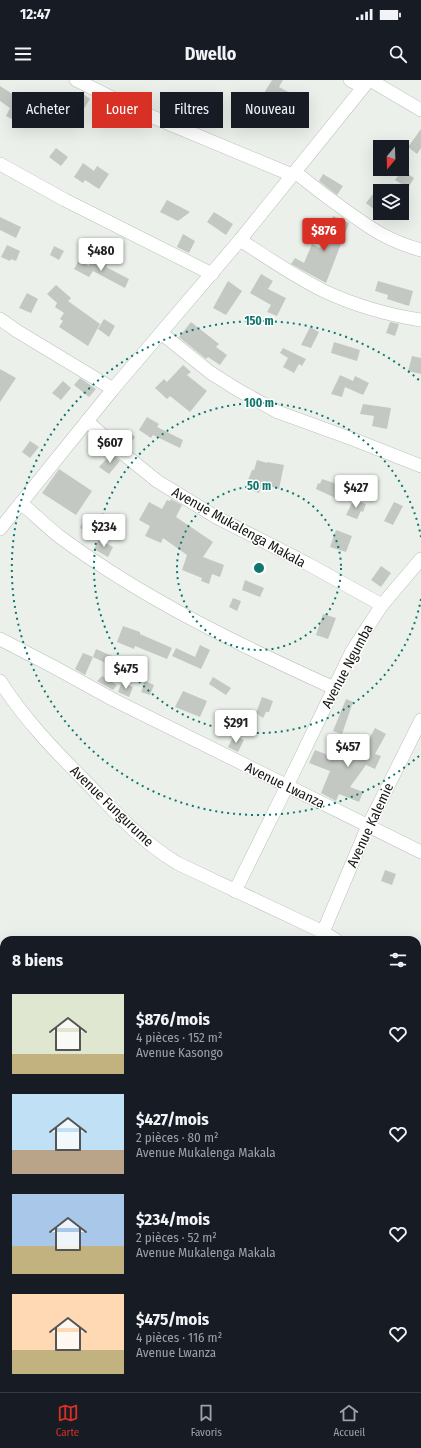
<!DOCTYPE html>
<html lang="fr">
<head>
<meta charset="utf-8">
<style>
	body { margin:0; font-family:"Fira Sans Condensed",sans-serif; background:#242831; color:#f1f3f6; height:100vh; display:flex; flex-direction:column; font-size:15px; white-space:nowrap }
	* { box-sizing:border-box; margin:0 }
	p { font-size:13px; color:#9ea1a6 }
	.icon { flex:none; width:22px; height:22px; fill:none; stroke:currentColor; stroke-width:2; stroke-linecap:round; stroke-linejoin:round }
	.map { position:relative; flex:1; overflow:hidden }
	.drawer { position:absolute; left:0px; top:856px; width:421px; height:456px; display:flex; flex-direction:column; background:#171b24; border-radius:12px 12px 0 0; box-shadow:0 4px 16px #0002 }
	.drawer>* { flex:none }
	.top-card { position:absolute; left:12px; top:12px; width:397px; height:36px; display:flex; gap:8px }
	.needle { width:26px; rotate:199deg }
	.buttons { position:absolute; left:373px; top:60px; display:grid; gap:8px }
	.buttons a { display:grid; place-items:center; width:36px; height:36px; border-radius:0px; background:#171b24; box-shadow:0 4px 16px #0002; font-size:20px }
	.price { position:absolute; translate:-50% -34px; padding:0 9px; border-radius:4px; background:#fff; color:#222; font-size:13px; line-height:26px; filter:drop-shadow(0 1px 2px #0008) }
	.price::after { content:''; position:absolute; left:50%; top:24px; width:12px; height:9px; margin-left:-6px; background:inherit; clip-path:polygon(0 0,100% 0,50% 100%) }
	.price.active { background:#d93025; color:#fff }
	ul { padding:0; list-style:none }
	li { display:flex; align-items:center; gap:12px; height:100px; padding:0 12px }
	li span { display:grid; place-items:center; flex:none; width:112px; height:80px; border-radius:0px; color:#555 }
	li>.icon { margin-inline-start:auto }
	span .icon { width:48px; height:48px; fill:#fffc; stroke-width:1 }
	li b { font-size:17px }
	h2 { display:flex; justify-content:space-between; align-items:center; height:48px; padding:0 12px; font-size:17px }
	.chip { padding:0 14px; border-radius:0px; background:#171b24; box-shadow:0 4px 16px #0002; font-size:14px; line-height:36px }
	.chip.active { background:#d93025; color:#fff }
	.status { display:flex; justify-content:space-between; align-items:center; height:28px; padding:0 20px; background:#171b24; direction:ltr }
	.status svg { height:11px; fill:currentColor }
	header { display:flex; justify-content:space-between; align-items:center; height:52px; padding:0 12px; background:#171b24; font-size:18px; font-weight:700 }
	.menu { display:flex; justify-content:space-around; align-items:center; height:56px; border-top:1px solid #363941; background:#171b24; font-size:11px; color:#9ea1a6 }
	.menu a { display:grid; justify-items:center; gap:2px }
	.menu .active { color:#d93025 }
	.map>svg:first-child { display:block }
	.building { fill:#c3c9c2 }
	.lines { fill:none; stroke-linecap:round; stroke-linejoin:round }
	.minor-casing { stroke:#bbc1ba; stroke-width:14 }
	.minor { stroke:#fff; stroke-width:13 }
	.ring { fill:none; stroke:#0f766e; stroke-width:2; stroke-dasharray:2 4 }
	.labels { text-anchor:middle; stroke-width:3; stroke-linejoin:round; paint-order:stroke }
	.street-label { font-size:14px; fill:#141613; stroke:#fff }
	.centre { fill:#0f766e; stroke:#fff; stroke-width:2 }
	.ring-label { font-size:12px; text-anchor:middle; font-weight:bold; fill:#0f766e; stroke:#fff; stroke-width:3; stroke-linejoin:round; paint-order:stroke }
</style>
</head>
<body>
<div class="status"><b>12:47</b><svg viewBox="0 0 49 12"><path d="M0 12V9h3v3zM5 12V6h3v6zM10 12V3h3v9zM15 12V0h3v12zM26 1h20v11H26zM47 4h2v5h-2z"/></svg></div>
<header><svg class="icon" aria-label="menu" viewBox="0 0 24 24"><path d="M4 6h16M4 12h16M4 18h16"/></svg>Dwello<svg class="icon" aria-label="search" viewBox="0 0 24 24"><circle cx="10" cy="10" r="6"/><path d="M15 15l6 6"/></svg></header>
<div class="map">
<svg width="421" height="1312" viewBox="0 0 421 1312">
	<rect width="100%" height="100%" fill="#ebf1ea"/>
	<g class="building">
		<path d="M272,0H283L279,7L290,13L283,25L264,13Z"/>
		<path d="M0,6L36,29L30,36L24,32L19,43L6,36L10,28L0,21Z"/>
		<path d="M82,13L90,19L83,30L74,25Z"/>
		<path d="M421,49V68L417,74L408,67Z"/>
		<path d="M56,68L68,77L61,86L49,77Z"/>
		<path d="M83,83L94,91L97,86L109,94L99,109L85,100L83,103L74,97Z"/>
		<path d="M402,90L414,98L408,108L395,100Z"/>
		<path d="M323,94L343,106L337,115L319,101Z"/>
		<path d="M380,105V134L366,123Z"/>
		<path d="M167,120L190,132L178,141L160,132Z"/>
		<path d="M214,132L233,144L226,155L207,142Z"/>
		<path d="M333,136L349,143L326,203L291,184L295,178L304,183L312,164L320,168Z"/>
		<path d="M0,137L21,147L16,158L0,150Z"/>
		<path d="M183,154L195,161L189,173L177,167Z"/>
		<path d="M7,165L20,171L16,181L11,179L10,181L1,177Z"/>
		<path d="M54,166L64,171L59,180L50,175Z"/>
		<path d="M94,177L107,184L106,187L129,199L125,208L93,191L89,197L74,189L79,180L89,186Z"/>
		<path d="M261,194L273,201L268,209L286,218L277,236L267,232L271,225L250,213Z"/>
		<path d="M228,201L242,211L226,235L213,228Z"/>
		<path d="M378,201L413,211L409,226L387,219L388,215L375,211Z"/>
		<path d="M56,205L71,218L68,221L100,244L88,266L59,247L63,241L60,239L64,233L55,227L57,223L47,214Z"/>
		<path d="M27,213L38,219L31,233L19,228Z"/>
		<path d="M104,239L115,246L109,257L98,249Z"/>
		<path d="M191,242L219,264L216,267L227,275L220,285L208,277L206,279L179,257Z"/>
		<path d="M390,242L399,244L395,256L386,253Z"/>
		<path d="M310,247L319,252L311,268L301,265Z"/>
		<path d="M334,262L360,270L357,281L331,273Z"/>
		<path d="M283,268L306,279L302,286L299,284L294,293L283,287L288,278L280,273Z"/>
		<path d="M412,276L421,278V294L408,291Z"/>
		<path d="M183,285L191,292L187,295L207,311L190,332L170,316L167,319L155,308L164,299L167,302Z"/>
		<path d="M0,289L16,298L0,322Z"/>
		<path d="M340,295L353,301L355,296L369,303L363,315L345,307L342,317L331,314Z"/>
		<path d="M80,298L96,309L89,317L74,305Z"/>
		<path d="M63,301L71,308L61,320L52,313Z"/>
		<path d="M363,324L391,328L387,349L372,346L374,336L360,334Z"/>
		<path d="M147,337L159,344L157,347L183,360L180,368L153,355L151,358L139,350Z"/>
		<path d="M128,351L135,357L128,367L120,361Z"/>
		<path d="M30,361L39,367L30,378L22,372Z"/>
		<path d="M111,374L120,381L109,394L99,387Z"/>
		<path d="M257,380L267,383V382L284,385L279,409L262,404L259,413L245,408L252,390H254Z"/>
		<path d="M59,389L92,411L76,435L42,413Z"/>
		<path d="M322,399L340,405L338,410L346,413L342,421L316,409L318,403L320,404Z"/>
		<path d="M171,419L182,425L176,437L213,462L203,477L224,485L220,497L212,494L209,504L201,501L202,498L182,490L187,475L163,458L161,463L145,456L150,446L139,440L149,422L162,429L167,420L170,421Z"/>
		<path d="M354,419L366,424L363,432L361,431L357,439L346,435Z"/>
		<path d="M394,422L403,426L393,445L384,441Z"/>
		<path d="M84,439L95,445L91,454L80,448Z"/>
		<path d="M336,450L352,456L346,472L330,467Z"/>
		<path d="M99,459L113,467L108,477L94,469Z"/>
		<path d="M381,486L391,493L381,507L371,500Z"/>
		<path d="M245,500L264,508L260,517L242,510Z"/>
		<path d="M233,518L241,521L237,531L229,527Z"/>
		<path d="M323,534L336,538L328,559L316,555Z"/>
		<path d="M123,546L140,552V554L172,568L167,579L135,566L134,569L117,562Z"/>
		<path d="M200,565L210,570L201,589L172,576L176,568L195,577Z"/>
		<path d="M96,569L114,577L110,585L93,577Z"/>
		<path d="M83,573L93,577L85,595L75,589Z"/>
		<path d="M102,596L117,605L113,610L97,601Z"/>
		<path d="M213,597L231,608L226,615L209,604Z"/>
		<path d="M145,601L154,605L150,615L141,612Z"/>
		<path d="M122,602L133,607L129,617L118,612Z"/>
		<path d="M183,611L207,621L200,637L175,627Z"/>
		<path d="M262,617L273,621L269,632H266L263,638L256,633Z"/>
		<path d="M346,619L353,622L342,654L333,651Z"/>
		<path d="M375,648L386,654L375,674L381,676L375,689L366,685L350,707L363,712L359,722L339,714L336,721L321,713L330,691L309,683L315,670L333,677L334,674L343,678L348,666L362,672Z"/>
		<path d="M234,655L244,660L238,672L228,667Z"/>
		<path d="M385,790L396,794L392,805L381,801Z"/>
	</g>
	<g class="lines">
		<g class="minor-casing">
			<g id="minor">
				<path d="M76,0L141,32L292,95"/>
				<path d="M350,0L363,7"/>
				<path d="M370,0L421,30"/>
				<path d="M0,84L65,120L212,194"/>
				<path d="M295,92C311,105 328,118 345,130C372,149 388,161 421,170"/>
				<path d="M240,160C268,178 295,197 324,211C354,225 388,235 421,240"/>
				<path d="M0,239L17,251L113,309"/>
				<path d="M161,253L211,293L238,310L278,332L355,360L421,386"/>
				<path d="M87,341L115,367L157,401L216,437L308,484L382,525"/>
				<path d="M21,423C34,434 46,446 60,457C144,519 239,565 334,608"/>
				<path d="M0,449L113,309L240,160L369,0"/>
				<path d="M0,559L54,587L114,620L421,772"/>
				<path d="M0,601C24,639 56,672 88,704C117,734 141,761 177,783L323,852L336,860"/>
				<path d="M235,811L287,706L352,571L382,525L421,479"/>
				<path d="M323,852L368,746L421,640"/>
				<path d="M417,1057L421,1059"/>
				<path d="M417,1196L421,1198"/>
				<path d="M330,1308L337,1312"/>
				<path d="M261,1312L263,1308"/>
			</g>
		</g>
		<use href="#minor" class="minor"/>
	</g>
	<g class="ring">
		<circle cx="259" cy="488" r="82"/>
		<path d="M421 519A165 165 0 1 1 421 457"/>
		<path d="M419 676A247 247 0 1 1 419 300"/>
	</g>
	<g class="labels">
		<g class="street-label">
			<text transform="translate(239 447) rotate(29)" y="5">Avenue Mukalenga Makala</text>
			<text transform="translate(347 586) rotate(-62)" y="5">Avenue Ngumba</text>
			<text transform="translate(285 705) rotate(26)" y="5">Avenue Lwanza</text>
			<text transform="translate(112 726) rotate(44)" y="5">Avenue Fungurume</text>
			<text transform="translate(370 745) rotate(-65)" y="5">Avenue Kalemie</text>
		</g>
	</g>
	<circle cx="259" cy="488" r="6" class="centre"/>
	<g class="ring-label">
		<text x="259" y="245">150 m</text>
		<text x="259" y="327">100 m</text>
		<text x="259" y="410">50 m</text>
	</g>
</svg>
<div class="buttons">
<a><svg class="needle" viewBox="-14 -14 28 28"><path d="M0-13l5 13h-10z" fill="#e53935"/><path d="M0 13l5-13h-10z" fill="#9ea1a6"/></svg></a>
<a><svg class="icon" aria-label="layers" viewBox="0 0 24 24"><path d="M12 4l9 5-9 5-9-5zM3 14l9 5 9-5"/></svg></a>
</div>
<b class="price active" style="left:324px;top:172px">$876</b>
<b class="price" style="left:101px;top:192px">$480</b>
<b class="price" style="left:110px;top:384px">$607</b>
<b class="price" style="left:356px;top:429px">$427</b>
<b class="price" style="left:104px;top:468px">$234</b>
<b class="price" style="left:126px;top:610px">$475</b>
<b class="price" style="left:236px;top:664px">$291</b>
<b class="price" style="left:348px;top:688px">$457</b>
<div class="top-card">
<a class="chip">Acheter</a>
<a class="chip active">Louer</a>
<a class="chip">Filtres</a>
<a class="chip">Nouveau</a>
</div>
<section class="drawer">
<h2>8 biens<svg class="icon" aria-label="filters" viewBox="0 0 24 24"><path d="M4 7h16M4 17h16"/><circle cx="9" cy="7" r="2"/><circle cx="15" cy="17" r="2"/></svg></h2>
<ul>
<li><span style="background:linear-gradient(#dfe7d0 75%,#c2b280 0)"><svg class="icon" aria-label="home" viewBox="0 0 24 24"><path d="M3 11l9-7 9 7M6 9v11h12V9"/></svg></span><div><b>$876/mois</b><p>4 pièces · 152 m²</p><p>Avenue Kasongo</p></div><svg class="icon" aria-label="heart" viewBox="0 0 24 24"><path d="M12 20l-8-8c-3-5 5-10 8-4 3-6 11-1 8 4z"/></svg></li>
<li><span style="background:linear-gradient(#bfe0f5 70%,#b9a48a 0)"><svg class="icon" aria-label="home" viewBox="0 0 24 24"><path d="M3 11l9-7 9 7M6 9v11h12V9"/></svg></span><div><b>$427/mois</b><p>2 pièces · 80 m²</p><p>Avenue Mukalenga Makala</p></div><svg class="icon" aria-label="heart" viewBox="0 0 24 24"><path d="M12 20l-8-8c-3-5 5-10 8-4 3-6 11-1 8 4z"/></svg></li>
<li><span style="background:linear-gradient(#a9c7e8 65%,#c2b280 0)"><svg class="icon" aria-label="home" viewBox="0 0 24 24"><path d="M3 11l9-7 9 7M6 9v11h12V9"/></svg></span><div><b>$234/mois</b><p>2 pièces · 52 m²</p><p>Avenue Mukalenga Makala</p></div><svg class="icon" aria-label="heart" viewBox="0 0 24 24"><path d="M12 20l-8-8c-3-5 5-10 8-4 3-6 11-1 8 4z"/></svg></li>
<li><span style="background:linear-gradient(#ffd9b3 70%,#c2b280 0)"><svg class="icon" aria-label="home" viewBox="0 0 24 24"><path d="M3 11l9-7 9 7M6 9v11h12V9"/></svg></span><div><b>$475/mois</b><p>4 pièces · 116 m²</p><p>Avenue Lwanza</p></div><svg class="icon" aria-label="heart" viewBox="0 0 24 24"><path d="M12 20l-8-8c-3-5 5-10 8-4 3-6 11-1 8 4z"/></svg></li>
</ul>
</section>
</div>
<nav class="menu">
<a class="active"><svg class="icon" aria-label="map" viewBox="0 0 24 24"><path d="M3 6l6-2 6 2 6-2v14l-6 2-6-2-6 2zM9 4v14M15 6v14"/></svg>Carte</a>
<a><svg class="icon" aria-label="saved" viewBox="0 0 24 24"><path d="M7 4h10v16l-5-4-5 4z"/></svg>Favoris</a>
<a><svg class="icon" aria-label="home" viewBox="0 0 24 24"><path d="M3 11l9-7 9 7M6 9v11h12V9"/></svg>Accueil</a>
</nav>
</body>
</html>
